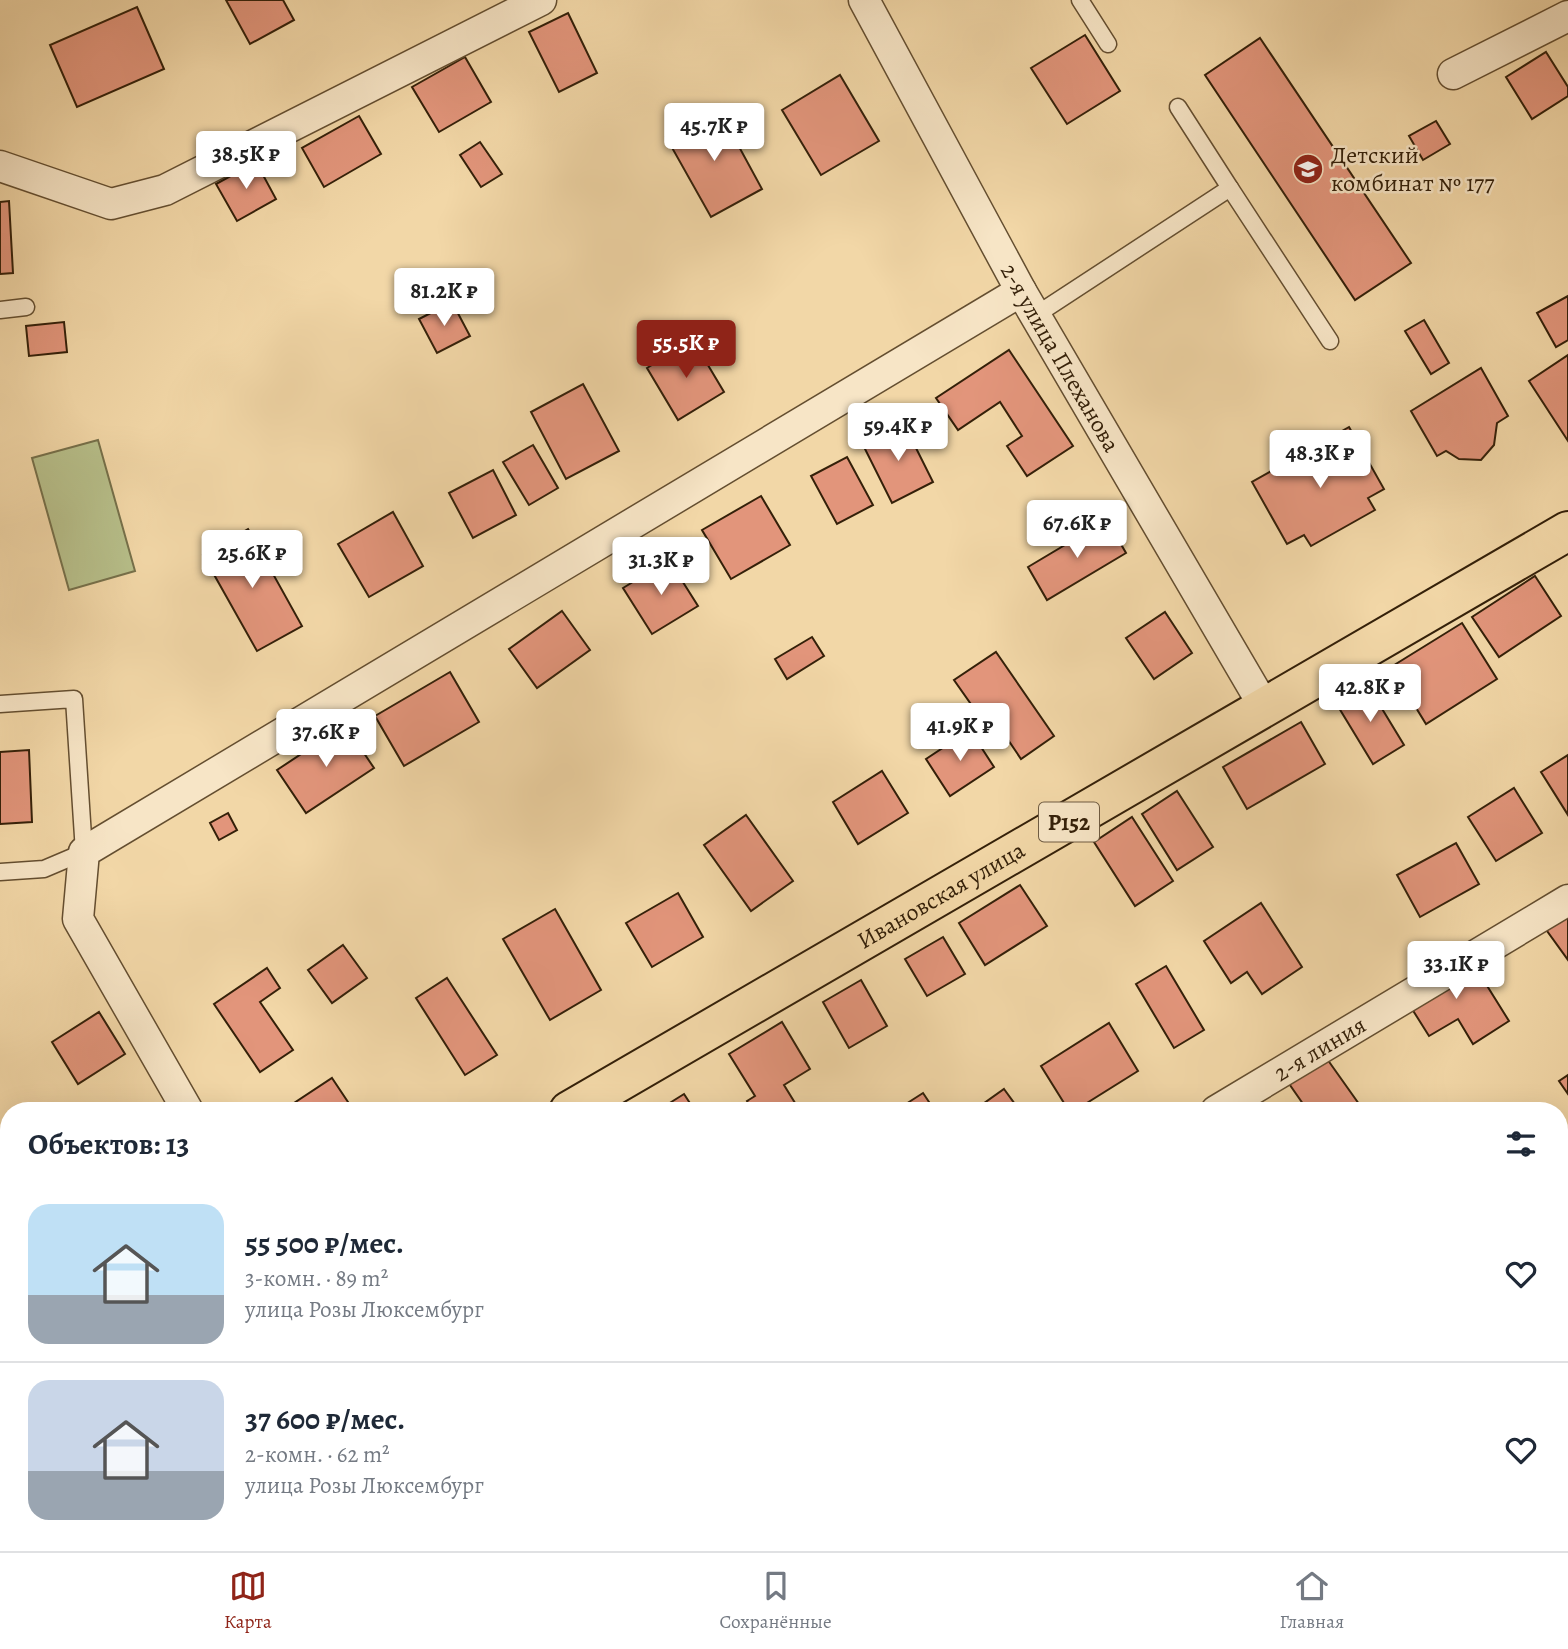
<!DOCTYPE html>
<html lang="ru">
<head>
<meta charset="utf-8">
<style>
	body { margin:0; font-family:Alegreya,serif; background:#f2f2f3; color:#1f2937; height:100vh; display:flex; flex-direction:column; font-size:26px; white-space:nowrap }
	* { box-sizing:border-box; margin:0 }
	p { font-size:23px; color:#747a83 }
	.icon { flex:none; width:38px; height:38px; fill:none; stroke:currentColor; stroke-width:2; stroke-linecap:round; stroke-linejoin:round }
	.map { position:relative; flex:1; overflow:hidden }
	.details { position:absolute; left:0px; top:1102px; width:1568px; height:450px; display:flex; flex-direction:column; background:#fff; border-radius:28px 28px 0 0; box-shadow:0 7px 28px #0002 }
	.details>* { flex:none }
	.price { position:absolute; translate:-50% -60px; padding:0 16px; border-radius:7px; background:#fff; color:#222; font-size:23px; line-height:46px; filter:drop-shadow(0 2px 4px #0008) }
	.price::after { content:''; position:absolute; left:50%; top:42px; width:21px; height:16px; margin-left:-10px; background:inherit; clip-path:polygon(0 0,100% 0,50% 100%) }
	.price.on { background:#8f2418; color:#fff }
	ul { padding:0; list-style:none }
	li { display:flex; align-items:center; gap:21px; height:175px; padding:0 28px }
	li+li { border-top:2px solid #e0e1e3 }
	li span { display:grid; place-items:center; flex:none; width:196px; height:140px; border-radius:21px; color:#555 }
	li>.icon { margin-inline-start:auto }
	span .icon { width:84px; height:84px; fill:#fffc; stroke-width:1 }
	li b { font-size:30px }
	h2 { display:flex; justify-content:space-between; align-items:center; height:84px; padding:0 28px; font-size:30px }
	.dock { display:flex; justify-content:space-around; align-items:center; height:98px; border-top:2px solid #e0e1e3; background:#fff; font-size:19px; color:#747a83 }
	.dock a { display:grid; justify-items:center; gap:4px }
	.dock .on { color:#8f2418 }
	.map>svg:first-child { display:block }
	.green { fill:#b7bf8a; stroke:#76704a; stroke-width:2 }
	.building { fill:#e2957b; stroke:#342009; stroke-width:2 }
	.lines { fill:none; stroke-linecap:round; stroke-linejoin:round }
	.lane-casing { stroke:#644e30; stroke-width:19 }
	.street-casing { stroke:#644e30; stroke-width:33 }
	.primary-casing { stroke:#342009; stroke-width:42 }
	.lane { stroke:#f7e5c6; stroke-width:16 }
	.street { stroke:#f7e5c6; stroke-width:30 }
	.primary { stroke:#f2d7a7; stroke-width:38 }
	.labels { text-anchor:middle; stroke-width:5; stroke-linejoin:round; paint-order:stroke }
	.shield { fill:#f7e5c6; stroke:#6e5b42; stroke-width:2 }
	.shield-label { font-size:23px; font-weight:bold; fill:#342009 }
	.poi-label { font-size:24px; fill:#342009; stroke:#f7e5c6; text-anchor:start }
	.street-label { font-size:24px; fill:#342009; stroke:#f7e5c6 }
</style>
</head>
<body>
<div class="map">
<svg width="1568" height="1551" viewBox="0 0 1568 1551">
	<rect width="100%" height="100%" fill="#f2d7a7"/>
	<filter id="stains"><feTurbulence type="fractalNoise" baseFrequency=".00286" numOctaves="4"/><feColorMatrix values="0 0 0 0 .2 0 0 0 0 .09 0 0 0 0 .02 0 0 0 .5 -.17"/></filter>
	<radialGradient id="worn" r=".72"><stop offset=".6" stop-color="#630" stop-opacity="0"/><stop offset="1" stop-color="#630" stop-opacity=".3"/></radialGradient>
	<path class="green" d="M98,440L135,571L69,590L32,458Z"/>
	<g class="building">
		<path d="M226,0H283L294,20L250,44Z"/>
		<path d="M137,7L164,69L77,107L50,45Z"/>
		<path d="M568,13L597,73L559,92L529,32Z"/>
		<path d="M1085,35L1120,91L1067,124L1031,68Z"/>
		<path d="M1260,38L1411,263L1355,300L1205,75Z"/>
		<path d="M1546,52L1568,87V96L1532,119L1506,77Z"/>
		<path d="M465,57L491,102L439,132L412,87Z"/>
		<path d="M840,75L879,141L821,175L782,110Z"/>
		<path d="M718,108L762,189L711,217L666,137Z"/>
		<path d="M359,116L381,154L324,187L302,148Z"/>
		<path d="M1436,121L1450,144L1423,160L1409,136Z"/>
		<path d="M480,142L502,174L481,187L460,155Z"/>
		<path d="M256,162L276,199L237,221L216,184Z"/>
		<path d="M9,201L13,273L0,274V202Z"/>
		<path d="M1568,296V340L1556,347L1537,313Z"/>
		<path d="M452,302L470,336L437,353L419,319Z"/>
		<path d="M1424,320L1449,363L1431,374L1405,331Z"/>
		<path d="M64,322L67,352L29,356L26,326Z"/>
		<path d="M693,340L724,392L678,420L647,368Z"/>
		<path d="M1009,350L1073,446L1027,476L1007,446L1022,436L1000,402L958,430L936,398Z"/>
		<path d="M1568,355V441L1529,381Z"/>
		<path d="M1481,368L1508,416L1497,423L1494,445L1481,460L1459,459L1446,451L1437,456L1411,411Z"/>
		<path d="M583,384L619,451L566,479L531,412Z"/>
		<path d="M904,424L933,482L892,503L863,445Z"/>
		<path d="M1349,427L1384,489L1368,498L1375,510L1311,546L1304,535L1287,544L1252,482Z"/>
		<path d="M533,445L558,488L529,505L503,462Z"/>
		<path d="M847,457L873,505L837,524L811,476Z"/>
		<path d="M493,470L516,515L473,538L449,493Z"/>
		<path d="M761,496L790,545L731,579L702,530Z"/>
		<path d="M393,512L423,566L369,597L338,544Z"/>
		<path d="M1107,520L1126,553L1047,600L1028,567Z"/>
		<path d="M248,529L302,626L257,651L203,555Z"/>
		<path d="M669,560L698,606L652,634L623,588Z"/>
		<path d="M1535,576L1561,616L1499,657L1472,617Z"/>
		<path d="M562,611L590,650L537,688L509,649Z"/>
		<path d="M1165,612L1192,653L1154,679L1126,638Z"/>
		<path d="M1462,623L1497,679L1426,724L1391,667Z"/>
		<path d="M812,637L824,656L787,679L775,659Z"/>
		<path d="M996,652L1054,736L1021,759L1000,728L992,734L954,680Z"/>
		<path d="M450,672L479,722L404,766L375,716Z"/>
		<path d="M1367,684L1404,745L1373,764L1336,703Z"/>
		<path d="M1301,722L1325,764L1247,809L1223,767Z"/>
		<path d="M345,725L374,768L306,813L277,770Z"/>
		<path d="M970,730L994,767L950,796L926,759Z"/>
		<path d="M29,750L32,822L0,824V752Z"/>
		<path d="M1568,755V815L1541,772Z"/>
		<path d="M882,771L908,813L858,844L833,802Z"/>
		<path d="M1514,788L1542,833L1496,861L1468,817Z"/>
		<path d="M1177,791L1213,847L1177,870L1142,814Z"/>
		<path d="M228,813L237,830L219,840L210,823Z"/>
		<path d="M746,815L793,881L751,911L704,845Z"/>
		<path d="M1132,817L1173,881L1135,906L1094,842Z"/>
		<path d="M1456,843L1479,884L1420,917L1397,875Z"/>
		<path d="M1020,885L1047,926L985,965L959,923Z"/>
		<path d="M678,893L703,937L652,967L626,923Z"/>
		<path d="M1261,903L1302,967L1262,994L1247,972L1231,983L1204,941Z"/>
		<path d="M1568,905V960L1542,924Z"/>
		<path d="M555,909L601,990L550,1020L503,939Z"/>
		<path d="M943,937L965,974L927,996L905,959Z"/>
		<path d="M343,945L367,978L332,1003L308,970Z"/>
		<path d="M1466,952L1509,1021L1473,1044L1458,1019L1429,1036L1402,993Z"/>
		<path d="M1166,966L1204,1030L1174,1048L1136,984Z"/>
		<path d="M267,968L280,988L260,1002L293,1050L260,1072L214,1004Z"/>
		<path d="M447,978L497,1055L465,1075L416,998Z"/>
		<path d="M861,980L887,1026L849,1048L823,1002Z"/>
		<path d="M99,1012L125,1054L78,1084L52,1042Z"/>
		<path d="M782,1022L810,1069L784,1085L800,1111H753L747,1101L755,1096L729,1054Z"/>
		<path d="M1109,1023L1138,1071L1074,1111H1069L1041,1066Z"/>
		<path d="M1320,1049L1359,1104L1349,1111H1308L1283,1075Z"/>
		<path d="M1568,1075V1094L1559,1081Z"/>
		<path d="M332,1078L354,1111H291L288,1107Z"/>
		<path d="M1004,1089L1020,1111H973Z"/>
		<path d="M923,1093L935,1111H895Z"/>
		<path d="M684,1094L695,1111H657Z"/>
		<path d="M9,1259V1339L0,1344V1264Z"/>
		<path d="M1568,1450V1488L1559,1474V1456Z"/>
		<path d="M0,1481L9,1496V1542L0,1547Z"/>
		<path d="M252,1544H289L295,1551H242Z"/>
		<path d="M863,1544H906L910,1550L868,1551Z"/>
		<path d="M1167,1544H1231L1236,1551H1171Z"/>
		<path d="M1453,1544H1518L1523,1551H1458Z"/>
	</g>
	<g class="lines">
		<g class="lane-casing">
			<g id="lane">
				<path d="M1080,0L1108,44"/>
				<path d="M1178,107L1230,188"/>
				<path d="M0,310L26,307"/>
				<path d="M1036,315L1230,188L1330,341"/>
				<path d="M0,704L74,699L84,852L44,869L0,872"/>
			</g>
		</g>
		<g class="street-casing">
			<g id="street">
				<path id="s1" d="M864,0L1021,291L1265,708"/>
				<path d="M1453,74L1568,16"/>
				<path d="M0,166L111,204L165,190L541,0"/>
				<path d="M188,1111L78,919L84,852L1021,291"/>
				<path id="s2" d="M1216,1111L1568,900"/>
				<path d="M1559,1241L1568,1236"/>
				<path d="M1137,1544L1142,1551"/>
				<path d="M483,1551L496,1544"/>
				<path d="M1076,1551L1087,1544"/>
			</g>
		</g>
		<g class="primary-casing">
			<g id="primary">
				<path id="s3" d="M569,1111L1568,531"/>
				<path d="M0,1440L9,1435"/>
			</g>
		</g>
		<use href="#lane" class="lane"/>
		<use href="#street" class="street"/>
		<use href="#primary" class="primary"/>
	</g>
	<defs>
		<g id="school-disc" transform="scale(1.575)"><circle r="9.5" fill="#8f2418" stroke="#f7e5c6"/><path d="M0-5L7-2L0 1L-7-2ZM-4 1L0 2.5L4 1V4Q0 6-4 4Z" fill="#fff"/></g>
	</defs>
	<g fill-rule="evenodd">
		<use href="#school-disc" x="1308" y="169"/>
	</g>
	<g class="labels">
		<rect class="shield" x="1039" y="802.5" width="60" height="39" rx="5"/>
		<g class="shield-label">
			<text x="1069" y="830">Р152</text>
		</g>
		<g class="poi-label">
			<text x="1331" y="163">Детский<tspan x="1331" dy="28">комбинат № 177</tspan></text>
		</g>
		<g class="street-label">
			<text dy="8" stroke="none"><textPath href="#s1" startOffset="408">2-я улица Плеханова</textPath></text>
			<text dy="8" stroke="none"><textPath href="#s3" startOffset="430">Ивановская улица</textPath></text>
			<text dy="8" stroke="none"><textPath href="#s2" startOffset="121">2-я линия</textPath></text>
		</g>
	</g>
	<rect width="100%" height="100%" filter="url(#stains)"/>
	<rect width="100%" height="100%" fill="url(#worn)"/>
</svg>
<b class="price" style="left:714px;top:163px">45.7K ₽</b>
<b class="price" style="left:246px;top:191px">38.5K ₽</b>
<b class="price" style="left:444px;top:328px">81.2K ₽</b>
<b class="price on" style="left:686px;top:380px">55.5K ₽</b>
<b class="price" style="left:898px;top:463px">59.4K ₽</b>
<b class="price" style="left:1320px;top:490px">48.3K ₽</b>
<b class="price" style="left:1077px;top:560px">67.6K ₽</b>
<b class="price" style="left:252px;top:590px">25.6K ₽</b>
<b class="price" style="left:661px;top:597px">31.3K ₽</b>
<b class="price" style="left:1370px;top:724px">42.8K ₽</b>
<b class="price" style="left:960px;top:763px">41.9K ₽</b>
<b class="price" style="left:326px;top:769px">37.6K ₽</b>
<b class="price" style="left:1456px;top:1001px">33.1K ₽</b>
<section class="details">
<h2>Объектов: 13<svg class="icon" aria-label="filters" viewBox="0 0 24 24"><path d="M4 7h16M4 17h16"/><circle cx="9" cy="7" r="2"/><circle cx="15" cy="17" r="2"/></svg></h2>
<ul>
<li><span style="background:linear-gradient(#bfe0f5 65%,#9aa5b1 0)"><svg class="icon" aria-label="home" viewBox="0 0 24 24"><path d="M3 11l9-7 9 7M6 9v11h12V9"/></svg></span><div><b>55 500 ₽/мес.</b><p>3-комн. · 89 m²</p><p>улица Розы Люксембург</p></div><svg class="icon" aria-label="heart" viewBox="0 0 24 24"><path d="M12 20l-8-8c-3-5 5-10 8-4 3-6 11-1 8 4z"/></svg></li>
<li><span style="background:linear-gradient(#c9d6e8 65%,#9aa5b1 0)"><svg class="icon" aria-label="home" viewBox="0 0 24 24"><path d="M3 11l9-7 9 7M6 9v11h12V9"/></svg></span><div><b>37 600 ₽/мес.</b><p>2-комн. · 62 m²</p><p>улица Розы Люксембург</p></div><svg class="icon" aria-label="heart" viewBox="0 0 24 24"><path d="M12 20l-8-8c-3-5 5-10 8-4 3-6 11-1 8 4z"/></svg></li>
</ul>
</section>
</div>
<nav class="dock">
<a class="on"><svg class="icon" aria-label="map" viewBox="0 0 24 24"><path d="M3 6l6-2 6 2 6-2v14l-6 2-6-2-6 2zM9 4v14M15 6v14"/></svg>Карта</a>
<a><svg class="icon" aria-label="saved" viewBox="0 0 24 24"><path d="M7 4h10v16l-5-4-5 4z"/></svg>Сохранённые</a>
<a><svg class="icon" aria-label="home" viewBox="0 0 24 24"><path d="M3 11l9-7 9 7M6 9v11h12V9"/></svg>Главная</a>
</nav>
</body>
</html>
